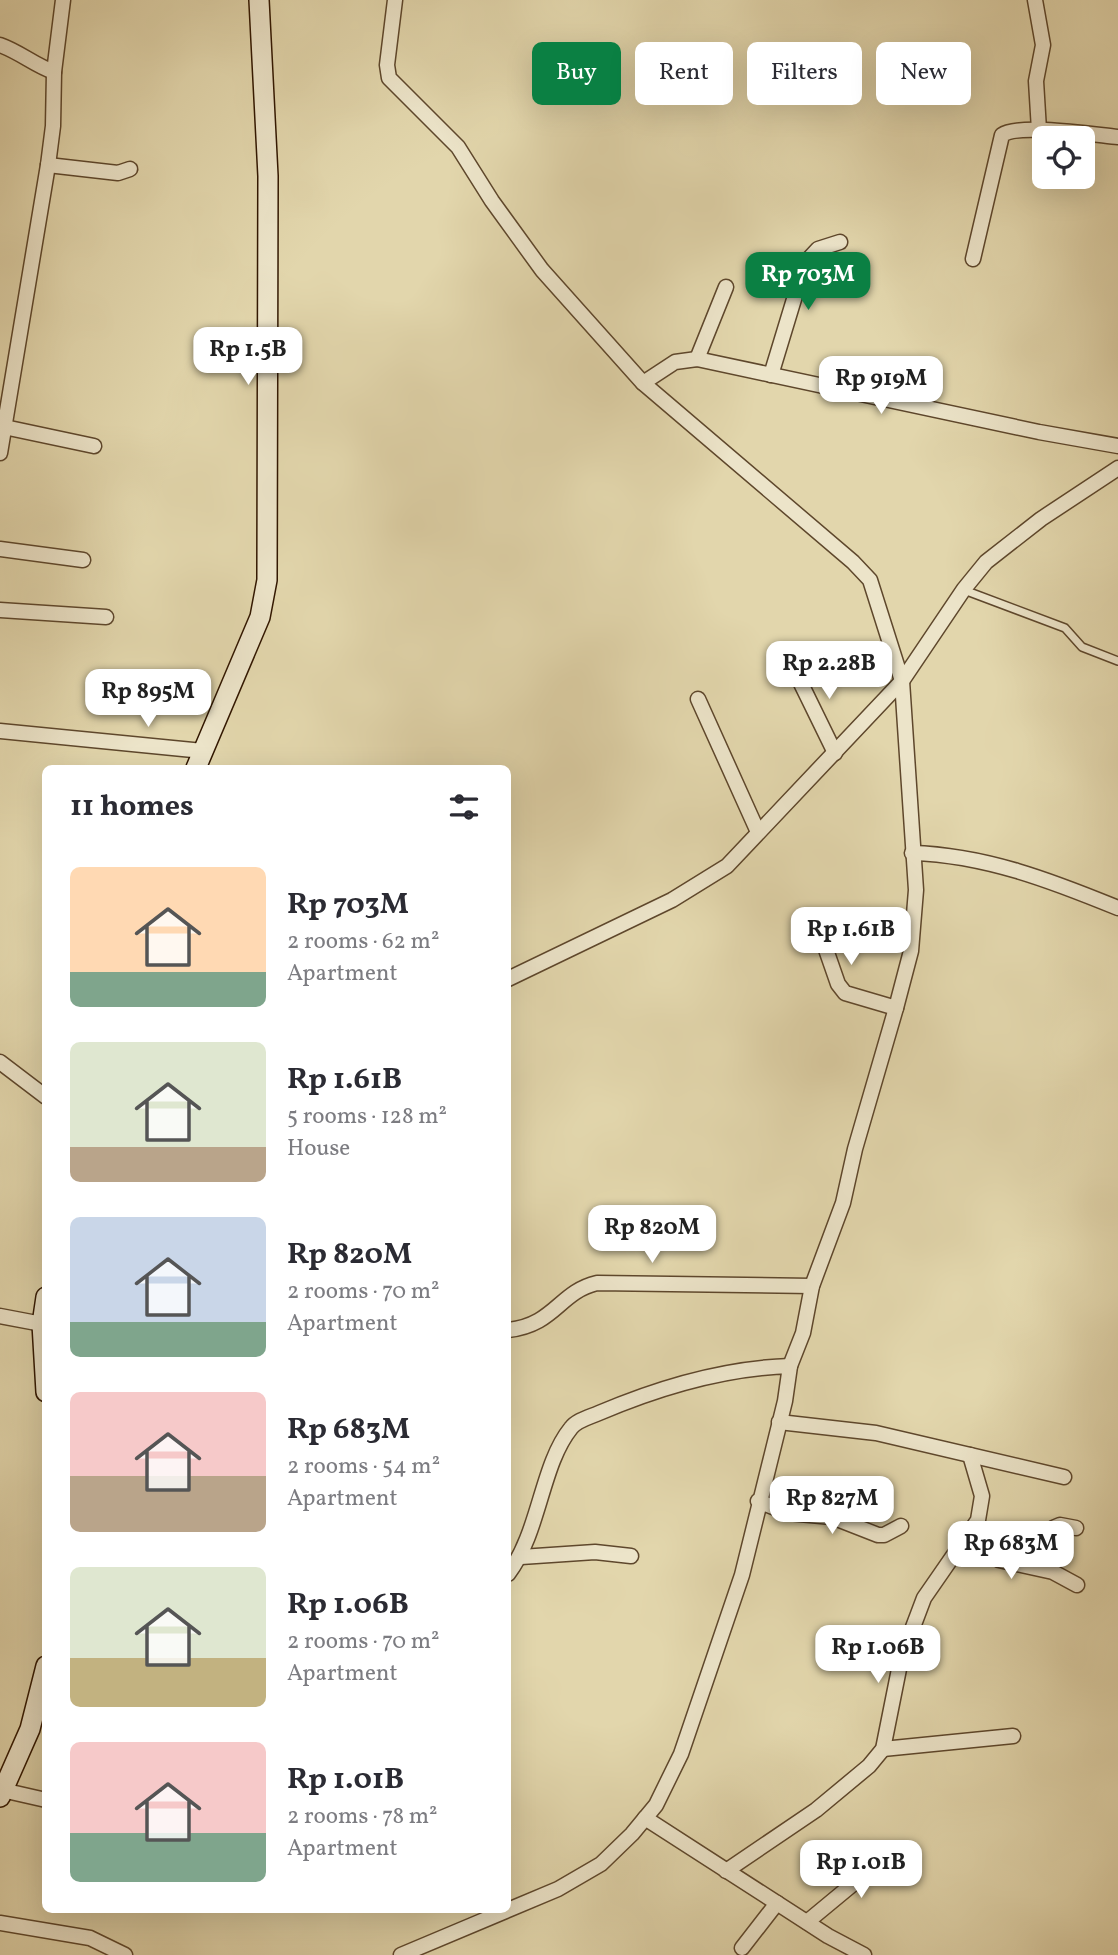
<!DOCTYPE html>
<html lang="en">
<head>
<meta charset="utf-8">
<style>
	body { margin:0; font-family:Vollkorn,serif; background:#f7f7f7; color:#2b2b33; height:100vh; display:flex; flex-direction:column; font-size:26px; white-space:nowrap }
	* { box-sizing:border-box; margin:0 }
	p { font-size:23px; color:#7c7c81 }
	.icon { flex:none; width:38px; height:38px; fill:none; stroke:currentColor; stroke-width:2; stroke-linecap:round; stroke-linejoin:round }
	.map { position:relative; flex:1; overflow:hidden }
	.panel { position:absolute; left:42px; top:765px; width:469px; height:1148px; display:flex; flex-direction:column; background:#fff; border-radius:10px; box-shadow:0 7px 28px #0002 }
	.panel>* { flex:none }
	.banner { position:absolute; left:532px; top:42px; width:480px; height:63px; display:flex; gap:14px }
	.controls { position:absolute; left:1032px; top:126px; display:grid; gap:14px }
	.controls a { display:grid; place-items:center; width:63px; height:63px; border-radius:10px; background:#fff; box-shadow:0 7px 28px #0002; font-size:35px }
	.price { position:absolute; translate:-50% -60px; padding:0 16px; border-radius:14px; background:#fff; color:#222; font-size:23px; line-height:46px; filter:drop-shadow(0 2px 4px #0008) }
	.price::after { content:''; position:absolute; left:50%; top:42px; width:21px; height:16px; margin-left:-10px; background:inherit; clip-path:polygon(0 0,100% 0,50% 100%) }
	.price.on { background:#0b8043; color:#fff }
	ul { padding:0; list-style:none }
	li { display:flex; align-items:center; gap:21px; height:175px; padding:0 28px }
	li span { display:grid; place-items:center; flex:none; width:196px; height:140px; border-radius:10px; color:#555 }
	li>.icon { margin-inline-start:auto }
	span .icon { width:84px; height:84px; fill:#fffc; stroke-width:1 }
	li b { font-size:30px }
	h2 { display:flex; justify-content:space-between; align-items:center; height:84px; padding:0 28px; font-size:30px }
	.tag { padding:0 24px; border-radius:10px; background:#fff; box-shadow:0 7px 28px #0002; font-size:24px; line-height:63px }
	.tag.on { background:#0b8043; color:#fff }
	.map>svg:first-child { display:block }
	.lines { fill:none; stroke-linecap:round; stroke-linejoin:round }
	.lane-casing { stroke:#5e472c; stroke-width:10 }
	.street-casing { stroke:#5e472c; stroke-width:17 }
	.secondary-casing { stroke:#321701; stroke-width:22 }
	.lane { stroke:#ece4c9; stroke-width:7 }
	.street { stroke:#ece4c9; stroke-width:14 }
	.secondary { stroke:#ece4c9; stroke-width:19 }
</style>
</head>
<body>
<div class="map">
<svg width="1118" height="1955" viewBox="0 0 1118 1955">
	<rect width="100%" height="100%" fill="#e2d6ac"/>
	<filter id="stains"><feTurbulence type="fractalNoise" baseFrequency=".00286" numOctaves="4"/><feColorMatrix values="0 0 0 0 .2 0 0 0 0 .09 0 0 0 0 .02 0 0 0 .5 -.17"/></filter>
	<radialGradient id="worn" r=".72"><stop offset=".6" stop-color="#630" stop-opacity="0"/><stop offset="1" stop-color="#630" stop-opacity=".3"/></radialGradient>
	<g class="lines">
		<g class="lane-casing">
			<path id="lane" d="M964,590L1065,628L1082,647L1118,661"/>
		</g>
		<g class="street-casing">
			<g id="street">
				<path d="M395,0L387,65L389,78L458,147L492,201L542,270L643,383L853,562L870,580L902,681L916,890L911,951L896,1008L855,1149L843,1203L812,1286L803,1333L790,1366"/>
				<path d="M1035,0L1043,45L1036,81L1039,130"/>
				<path d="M0,45C20,52 34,65 54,72"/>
				<path d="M48,165L118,173L130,169"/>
				<path d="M973,259L1002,135C1018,123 1096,135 1118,137"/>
				<path d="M697,359L726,287"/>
				<path d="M771,375L805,263L818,249L840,242"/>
				<path d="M643,383L675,362L697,359L1039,432L1118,446"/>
				<path d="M0,426L94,446"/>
				<path d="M0,453L48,165L53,126L54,72L63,0"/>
				<path d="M0,549L83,560"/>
				<path d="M0,610L106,617"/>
				<path d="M792,665L835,753"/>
				<path d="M698,699L758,832"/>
				<path d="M0,731L203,751"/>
				<path d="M912,853C985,855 1052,881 1118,908"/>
				<path d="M815,918L838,984L845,993L896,1008"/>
				<path d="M508,979L672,900L727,866L902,681L964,589L986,562L1041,519L1118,468"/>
				<path d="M0,1062L46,1097"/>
				<path d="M0,1316L42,1324"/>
				<path d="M508,1330C555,1325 559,1292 597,1283L812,1286"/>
				<path d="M779,1422L876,1433L1064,1477"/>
				<path d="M758,1501L788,1513L832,1517L878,1535H884L901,1526"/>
				<path d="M816,1514L826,1505L848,1496"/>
				<path d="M965,1539L999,1560L1053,1572L1077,1585"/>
				<path d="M521,1557L595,1552L631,1556"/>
				<path d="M1036,1567L1053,1528L1060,1525L1076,1528"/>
				<path d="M883,1749L1013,1736"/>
				<path d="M2,1790L46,1800"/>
				<path d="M645,1818L828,1936L864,1955"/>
				<path d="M726,1871L816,1810L869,1766L883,1749L901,1659L924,1598L978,1520L982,1496L970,1455"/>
				<path d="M807,1922L871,1869L903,1857"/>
				<path d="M0,1923L90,1938L125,1955"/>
				<path d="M742,1948L777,1903"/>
				<path d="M401,1955L558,1889L601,1864L632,1834L656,1805L681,1754L742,1575L785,1401L790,1366C724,1368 660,1387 599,1413C590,1417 577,1420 571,1428C541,1465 540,1532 508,1574"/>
			</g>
		</g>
		<g class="secondary-casing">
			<g id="secondary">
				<path d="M196,768L260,617L267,580L268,176L259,0"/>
				<path d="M46,1297L42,1324L46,1392"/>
				<path d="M0,1797L30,1729L46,1666"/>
			</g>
		</g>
		<use href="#lane" class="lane"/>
		<use href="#street" class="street"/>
		<use href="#secondary" class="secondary"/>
	</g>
	<rect width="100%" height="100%" filter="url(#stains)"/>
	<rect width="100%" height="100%" fill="url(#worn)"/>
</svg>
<div class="controls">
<a><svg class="icon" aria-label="locate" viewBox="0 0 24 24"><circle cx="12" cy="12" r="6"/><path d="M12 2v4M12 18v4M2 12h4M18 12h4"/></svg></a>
</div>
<b class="price on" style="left:808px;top:312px">Rp 703M</b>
<b class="price" style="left:248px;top:387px">Rp 1.5B</b>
<b class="price" style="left:881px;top:416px">Rp 919M</b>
<b class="price" style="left:829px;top:701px">Rp 2.28B</b>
<b class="price" style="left:148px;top:729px">Rp 895M</b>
<b class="price" style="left:851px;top:967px">Rp 1.61B</b>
<b class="price" style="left:652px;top:1265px">Rp 820M</b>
<b class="price" style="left:832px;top:1536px">Rp 827M</b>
<b class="price" style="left:1011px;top:1581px">Rp 683M</b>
<b class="price" style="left:878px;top:1685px">Rp 1.06B</b>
<b class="price" style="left:861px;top:1900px">Rp 1.01B</b>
<div class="banner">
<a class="tag on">Buy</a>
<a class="tag">Rent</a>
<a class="tag">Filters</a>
<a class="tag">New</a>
</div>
<section class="panel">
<h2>11 homes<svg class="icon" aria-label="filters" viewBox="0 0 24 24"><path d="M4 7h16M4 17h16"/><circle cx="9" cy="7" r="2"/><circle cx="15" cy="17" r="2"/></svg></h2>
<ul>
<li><span style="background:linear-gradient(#ffd9b3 75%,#7fa58c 0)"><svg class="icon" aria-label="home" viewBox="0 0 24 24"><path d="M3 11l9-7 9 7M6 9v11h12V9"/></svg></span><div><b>Rp 703M</b><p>2 rooms · 62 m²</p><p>Apartment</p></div></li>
<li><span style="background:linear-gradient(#dfe7d0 75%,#b9a48a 0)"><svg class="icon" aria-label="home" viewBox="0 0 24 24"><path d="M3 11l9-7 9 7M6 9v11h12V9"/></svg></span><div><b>Rp 1.61B</b><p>5 rooms · 128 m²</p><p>House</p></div></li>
<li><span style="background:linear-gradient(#c9d6e8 75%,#7fa58c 0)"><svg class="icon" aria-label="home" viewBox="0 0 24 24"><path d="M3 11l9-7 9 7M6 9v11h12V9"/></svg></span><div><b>Rp 820M</b><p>2 rooms · 70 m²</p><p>Apartment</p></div></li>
<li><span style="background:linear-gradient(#f6c9c9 60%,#b9a48a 0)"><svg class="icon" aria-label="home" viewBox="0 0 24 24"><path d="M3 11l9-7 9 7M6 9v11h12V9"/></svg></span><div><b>Rp 683M</b><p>2 rooms · 54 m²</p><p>Apartment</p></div></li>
<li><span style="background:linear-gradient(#dfe7d0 65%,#c2b280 0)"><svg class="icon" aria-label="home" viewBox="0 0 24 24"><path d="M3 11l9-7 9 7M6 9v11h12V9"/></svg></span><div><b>Rp 1.06B</b><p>2 rooms · 70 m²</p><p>Apartment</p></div></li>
<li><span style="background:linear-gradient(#f6c9c9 65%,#7fa58c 0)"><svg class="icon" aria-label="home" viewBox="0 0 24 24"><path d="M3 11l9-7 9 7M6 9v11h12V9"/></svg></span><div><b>Rp 1.01B</b><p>2 rooms · 78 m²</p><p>Apartment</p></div></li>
</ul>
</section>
</div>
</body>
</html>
